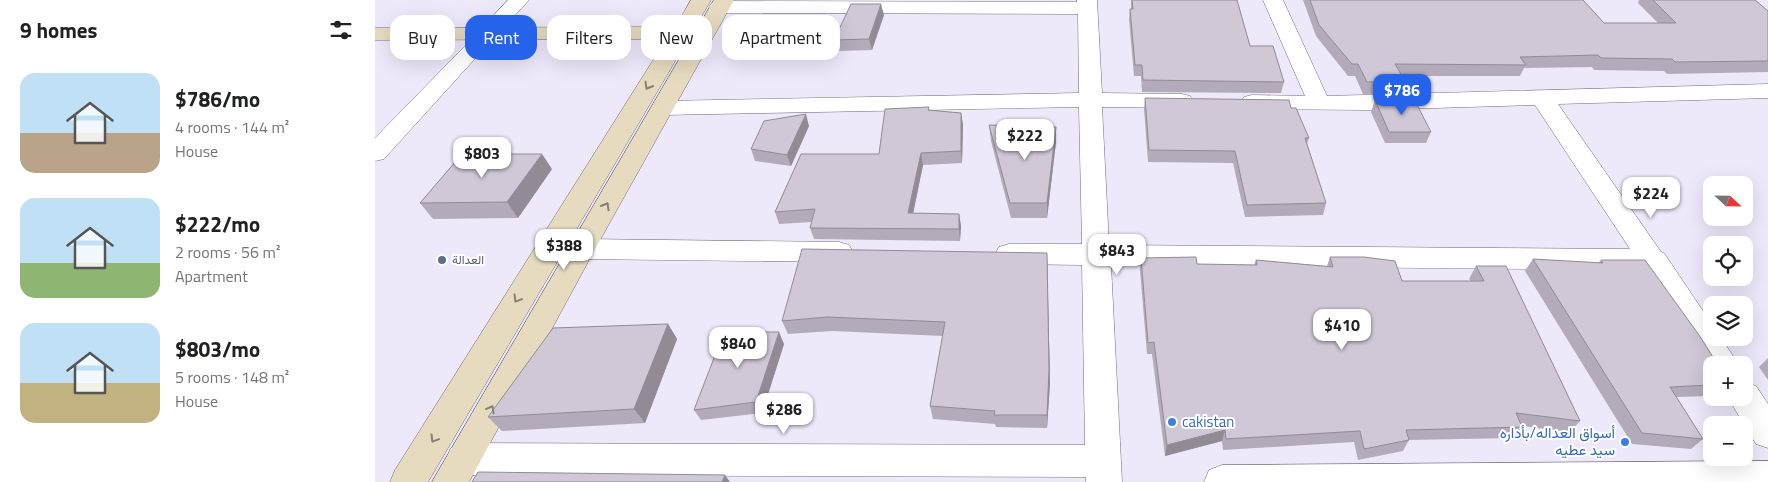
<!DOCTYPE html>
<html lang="en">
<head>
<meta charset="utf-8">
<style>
	body { margin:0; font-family:"Titillium Web",Vazirmatn,sans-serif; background:#f6f6f6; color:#202124; height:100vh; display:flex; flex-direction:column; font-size:19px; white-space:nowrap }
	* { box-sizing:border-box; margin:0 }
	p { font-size:16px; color:#757577 }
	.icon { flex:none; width:28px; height:28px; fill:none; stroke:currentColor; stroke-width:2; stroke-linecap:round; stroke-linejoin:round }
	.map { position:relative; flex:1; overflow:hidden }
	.sheet { display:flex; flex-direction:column; background:#fff; width:375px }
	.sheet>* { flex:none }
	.hud { position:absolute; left:15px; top:15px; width:475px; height:45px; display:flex; gap:10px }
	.needle { width:32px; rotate:112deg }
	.fabs { position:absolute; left:1328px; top:176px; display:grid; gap:10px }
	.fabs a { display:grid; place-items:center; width:50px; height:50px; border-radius:10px; background:#fff; box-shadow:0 5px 20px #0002; font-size:25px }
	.price { position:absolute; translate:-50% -42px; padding:0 11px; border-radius:10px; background:#fff; color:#222; font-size:16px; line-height:32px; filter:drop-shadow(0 1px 2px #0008) }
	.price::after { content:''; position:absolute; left:50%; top:30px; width:15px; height:11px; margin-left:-8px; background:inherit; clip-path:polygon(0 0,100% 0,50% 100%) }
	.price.selected { background:#2563eb; color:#fff }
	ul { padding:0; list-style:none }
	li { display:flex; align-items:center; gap:15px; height:125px; padding:0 20px }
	li span { display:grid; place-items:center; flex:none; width:140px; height:100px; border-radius:15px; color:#555 }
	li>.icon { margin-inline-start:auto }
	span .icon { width:60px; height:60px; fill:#fffc; stroke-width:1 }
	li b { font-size:21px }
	h2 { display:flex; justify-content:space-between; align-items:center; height:60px; padding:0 20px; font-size:21px }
	.chip { padding:0 18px; border-radius:15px; background:#fff; box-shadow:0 5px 20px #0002; font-size:18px; line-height:45px }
	.chip.selected { background:#2563eb; color:#fff }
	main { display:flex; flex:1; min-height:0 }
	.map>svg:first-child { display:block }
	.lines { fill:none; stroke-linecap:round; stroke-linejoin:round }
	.street-casing { stroke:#716c7c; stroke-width:1 }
	.secondary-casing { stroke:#716c7c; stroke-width:1 }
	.street { fill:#fff; fill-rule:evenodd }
	.secondary { fill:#e7dbbf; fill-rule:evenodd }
	.wall { fill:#b3abb9 }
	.shaded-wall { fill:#928b96 }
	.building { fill:#d0c7d7; stroke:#928b96 }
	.oneway { stroke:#867f76 }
	.service-dot { fill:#5c6f8a; stroke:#fff; stroke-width:2 }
	.shop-dot { fill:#3f7fe0; stroke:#fff; stroke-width:2 }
	.labels { text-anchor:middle; stroke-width:4; stroke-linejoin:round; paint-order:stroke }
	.service-label { font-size:12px; fill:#4e5e75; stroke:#fff; text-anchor:start }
	.near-shop-label { font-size:15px; fill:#366cbe; stroke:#fff; text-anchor:start }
</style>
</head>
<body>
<main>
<section class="sheet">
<h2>9 homes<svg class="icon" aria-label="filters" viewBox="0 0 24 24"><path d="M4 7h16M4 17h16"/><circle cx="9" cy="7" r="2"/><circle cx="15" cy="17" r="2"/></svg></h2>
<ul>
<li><span style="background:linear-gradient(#bfe0f5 60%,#b9a48a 0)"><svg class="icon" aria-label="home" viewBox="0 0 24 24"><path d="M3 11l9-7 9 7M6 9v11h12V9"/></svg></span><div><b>$786/mo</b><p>4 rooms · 144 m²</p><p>House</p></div></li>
<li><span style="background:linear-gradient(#bfe0f5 65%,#8fb573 0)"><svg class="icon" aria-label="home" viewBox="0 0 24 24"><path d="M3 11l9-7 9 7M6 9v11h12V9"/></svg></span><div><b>$222/mo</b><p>2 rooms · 56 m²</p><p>Apartment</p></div></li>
<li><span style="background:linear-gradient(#bfe0f5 60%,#c2b280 0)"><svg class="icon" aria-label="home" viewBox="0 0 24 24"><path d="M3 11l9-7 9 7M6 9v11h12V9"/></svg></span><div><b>$803/mo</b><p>5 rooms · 148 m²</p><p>House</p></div></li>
</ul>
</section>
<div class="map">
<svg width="1393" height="482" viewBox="0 0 1393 482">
	<rect width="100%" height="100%" fill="#ede8fa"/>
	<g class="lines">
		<g class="street-casing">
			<g id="street">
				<path d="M133,0H154L119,38L112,40L105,38L102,34L105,30Z"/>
				<path d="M702,0H722L727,93L807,94L815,96L818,101L815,106L807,108L727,107L734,245L1255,249L1160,105L994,110L877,109L869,107L866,102L869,97L877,95L930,96L888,0H908L952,96L1393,84V98L1183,104L1286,252L1289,253L1336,323V338H1346L1364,365H1336V373L1269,270L736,265L747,482H711V477L88,475L76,470L71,459L76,448L88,443L710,445L707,265L634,264L624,261L620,254L624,247L634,244H707L704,107L288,115L280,113L277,108L280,103L288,101L704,93L703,14L344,13L337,11L334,7L337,3L344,1L702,2Z"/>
				<path d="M99,42L106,44L109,48L106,52L9,159L0,161V138L92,44Z"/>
				<path d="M206,239L464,242L474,245L478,252L474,259L464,262L206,259L196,256L192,249L196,242Z"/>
				<path d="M1369,382L1381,386L1393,404V448L1381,444L1353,398H1369Z"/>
				<path d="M1393,461V482H829L834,470L847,465Z"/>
			</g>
		</g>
		<g class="secondary-casing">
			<g id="secondary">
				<path d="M316,0H336L53,482H15L20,470L294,35L270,39L0,40V28L270,27L285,25L306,17Z"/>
				<path d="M339,0H359L220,249L94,482H57Z"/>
			</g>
		</g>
		<use href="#street" class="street"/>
		<use href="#secondary" class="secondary"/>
	</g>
	<g class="wall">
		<path d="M756,0H862L875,46L909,82L906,93L767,92L766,76H759L754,19L755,9H756Z"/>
		<path d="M928,0H1208L1229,23H1283L1263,3L1264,0H1380L1393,11V72L1292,74L1289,71L1219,70L1217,67L1149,68L1145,76H1027L1030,81L1025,93L988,94L980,76H973L941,36Z"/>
		<path d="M509,15L497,50L462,51L459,40Z"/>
		<path d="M770,98L916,108L934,138L932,144L951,203L948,215L870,217L858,163L773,162L769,109Z"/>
		<path d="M1000,100L1056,132L1051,143H1010L996,112Z"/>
		<path d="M554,107V110L586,113L588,125L587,163L548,165L538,213L584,214L586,226L585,241L439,239L435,228L437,222L404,224L400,212L504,154Z"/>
		<path d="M614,125L681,127V142L672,218H636L616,141Z"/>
		<path d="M434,126L416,166L380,161L376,149Z"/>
		<path d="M177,169L143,218L58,219L45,203Z"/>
		<path d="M672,253L675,383L672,428L621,427L620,424L558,419L555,406L568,336L457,331L413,334L407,321Z"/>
		<path d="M955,257L1027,281H1096L1094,279L1101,266L1205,421L1195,432L1147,426V427L1138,438L1034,440L1028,451L983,460L979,442L848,450L847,441L790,456L777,354H772L765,270L766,258L822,264L879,265L881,260L952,266Z"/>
		<path d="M1158,259L1223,263L1226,260L1336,365V396L1301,397L1328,439L1316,449L1257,444L1150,271Z"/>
		<path d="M293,324L302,339L270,423L127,431L113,417Z"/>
		<path d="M409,344L387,413L326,420L319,410Z"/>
		<path d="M1393,358V380L1384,367Z"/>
	</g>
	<g class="shaded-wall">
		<path d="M506,4L509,15L497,50L494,39Z"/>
		<path d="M586,113L588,125L587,163L586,151Z"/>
		<path d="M431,114L434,126L416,166L412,155Z"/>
		<path d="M681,127V142L672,218V203Z"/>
		<path d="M546,153L548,165L536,224L533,213Z"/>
		<path d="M167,154L177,169L143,218L132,202Z"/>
		<path d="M584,214L586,226L585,241L584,229Z"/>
		<path d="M672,253L675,383L672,428Z"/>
		<path d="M293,324L302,339L270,423L259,409Z"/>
		<path d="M404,332L409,344L387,413L381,402Z"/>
		<path d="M850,430L847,441L790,456L792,445Z"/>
		<path d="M350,475L355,482H347Z"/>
	</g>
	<g class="building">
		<path d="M757,0H862L875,46H898L909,82L768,80L767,65H760L755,9H758Z"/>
		<path d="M935,0H1208L1229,23H1301L1278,0H1380L1393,11V61L1300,62L1297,59L1226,58L1223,55L1145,57L1151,65L1020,64L1030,81L992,82L983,64H977L944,25Z"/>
		<path d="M476,4H506L494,39L459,40Z"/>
		<path d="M770,98L914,100L916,108H921L934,138H930L951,203L872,205L860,151L774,150Z"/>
		<path d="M1039,99L1056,132H1014L1000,100Z"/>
		<path d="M554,107L553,110L586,113V151L546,153L533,213L584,214V229L435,228L440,209L400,212L426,154H504L510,109Z"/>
		<path d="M431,114L412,155L376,149L389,121Z"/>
		<path d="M614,125L681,127L672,203H635Z"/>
		<path d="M87,154H167L132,202L45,203Z"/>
		<path d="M427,249L672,253L674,370L672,415H619L620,411L555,406L570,322L452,317L407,321Z"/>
		<path d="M821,257L822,264L882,265L881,260L958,267L955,257H989L1020,261L1027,281H1109L1101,266H1131L1205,421L1141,413L1147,427L1031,430L1034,440L989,449L985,431L851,439L850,430L792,445L779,342L773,343L766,258Z"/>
		<path d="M1158,259L1228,263L1226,260H1270L1324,335L1343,365H1336V385L1295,387L1328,439L1267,433Z"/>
		<path d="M293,324L259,409L113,417L178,328Z"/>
		<path d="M349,332H404L381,402L319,410Z"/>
		<path d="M103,472L350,475L347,482H97Z"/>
	</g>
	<defs><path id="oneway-chevron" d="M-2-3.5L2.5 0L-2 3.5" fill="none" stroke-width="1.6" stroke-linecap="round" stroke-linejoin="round" transform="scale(1.25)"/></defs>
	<g class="oneway">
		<use href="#oneway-chevron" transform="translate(273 86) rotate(120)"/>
		<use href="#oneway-chevron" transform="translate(231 206) rotate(-60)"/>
		<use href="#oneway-chevron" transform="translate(142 299) rotate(121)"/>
		<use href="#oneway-chevron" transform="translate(116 409) rotate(-61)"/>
		<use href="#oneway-chevron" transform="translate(59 439) rotate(121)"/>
	</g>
	<circle class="service-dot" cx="67" cy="260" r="5"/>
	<g class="shop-dot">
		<circle cx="797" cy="422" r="5"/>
		<circle cx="1250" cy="442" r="5"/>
	</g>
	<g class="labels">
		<g class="service-label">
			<text x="77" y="264">العدالة</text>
		</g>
		<g class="near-shop-label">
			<text x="807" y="427">cakistan</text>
			<text x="1240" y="438" text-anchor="end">أسواق العداله/بأداره<tspan x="1240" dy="17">سيد عطيه</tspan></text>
		</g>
	</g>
</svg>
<div class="fabs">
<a><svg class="needle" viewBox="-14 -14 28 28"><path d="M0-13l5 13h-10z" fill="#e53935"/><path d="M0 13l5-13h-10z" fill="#757577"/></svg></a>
<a><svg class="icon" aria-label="locate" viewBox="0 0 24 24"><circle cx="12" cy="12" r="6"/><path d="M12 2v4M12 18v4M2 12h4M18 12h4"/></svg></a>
<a><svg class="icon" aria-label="layers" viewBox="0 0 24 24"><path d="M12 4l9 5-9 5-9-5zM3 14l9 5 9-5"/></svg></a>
<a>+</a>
<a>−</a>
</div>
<b class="price selected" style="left:1027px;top:116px">$786</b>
<b class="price" style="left:650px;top:161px">$222</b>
<b class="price" style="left:107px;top:179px">$803</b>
<b class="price" style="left:1276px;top:219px">$224</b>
<b class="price" style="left:189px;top:271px">$388</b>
<b class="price" style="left:742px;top:276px">$843</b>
<b class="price" style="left:967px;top:351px">$410</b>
<b class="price" style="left:363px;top:369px">$840</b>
<b class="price" style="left:409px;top:435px">$286</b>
<div class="hud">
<a class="chip">Buy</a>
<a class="chip selected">Rent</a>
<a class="chip">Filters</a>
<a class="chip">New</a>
<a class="chip">Apartment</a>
</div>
</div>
</main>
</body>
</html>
